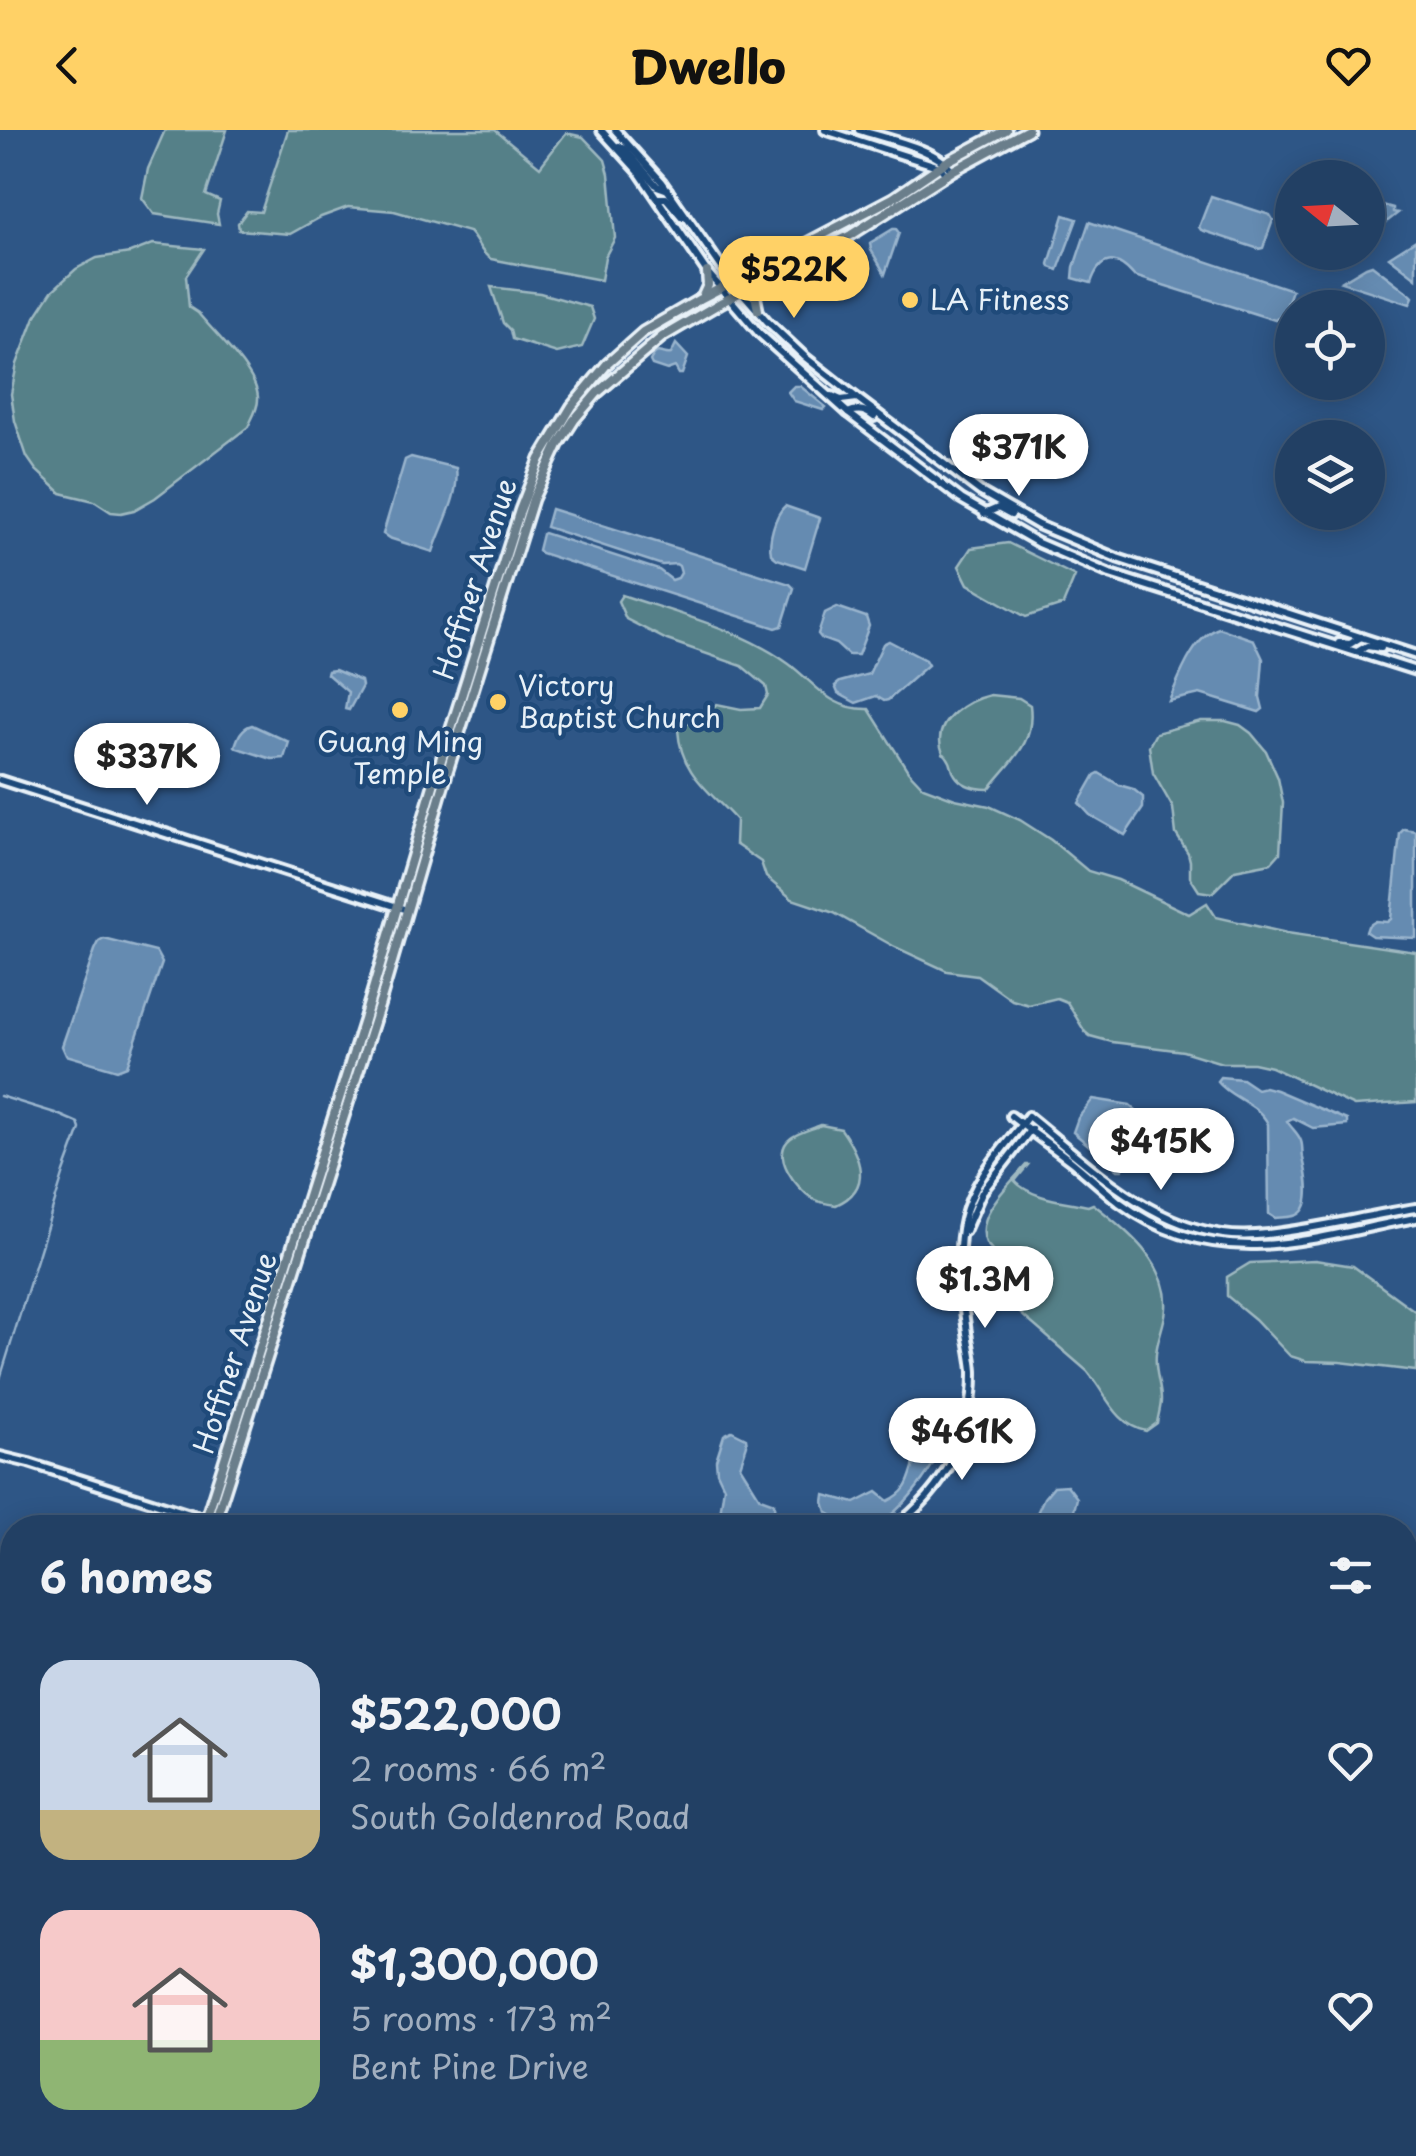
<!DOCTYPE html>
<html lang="en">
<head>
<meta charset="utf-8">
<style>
	body { margin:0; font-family:"Playpen Sans",sans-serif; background:#2a476a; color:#f1f3f6; height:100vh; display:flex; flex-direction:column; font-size:38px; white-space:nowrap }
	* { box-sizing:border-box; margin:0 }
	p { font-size:32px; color:#a2afbf }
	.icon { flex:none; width:55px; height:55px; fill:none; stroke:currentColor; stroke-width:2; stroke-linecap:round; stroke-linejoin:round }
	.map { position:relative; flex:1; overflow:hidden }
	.sheet { position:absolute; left:0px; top:1385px; width:1418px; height:642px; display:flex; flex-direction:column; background:#224064; border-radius:40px 40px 0 0; box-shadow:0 5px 25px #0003,0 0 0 2px #3f5978 }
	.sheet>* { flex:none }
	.needle { width:65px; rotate:288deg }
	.buttons { position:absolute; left:1275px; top:30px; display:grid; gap:20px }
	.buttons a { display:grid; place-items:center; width:110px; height:110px; border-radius:50%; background:#224064; box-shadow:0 5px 25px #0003,0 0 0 2px #3f5978; font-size:50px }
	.price { position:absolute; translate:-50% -85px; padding:0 22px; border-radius:35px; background:#fff; color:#222; font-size:32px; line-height:65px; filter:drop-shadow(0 2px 5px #0008) }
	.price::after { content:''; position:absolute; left:50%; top:60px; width:30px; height:22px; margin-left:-15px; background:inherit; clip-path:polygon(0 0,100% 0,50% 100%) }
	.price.current { background:#ffd166; color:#111 }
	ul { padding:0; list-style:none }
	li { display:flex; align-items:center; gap:30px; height:250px; padding:0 40px }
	li span { display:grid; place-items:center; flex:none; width:280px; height:200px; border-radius:30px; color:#555 }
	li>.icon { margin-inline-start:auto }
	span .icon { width:120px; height:120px; fill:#fffc; stroke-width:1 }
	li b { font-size:42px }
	h2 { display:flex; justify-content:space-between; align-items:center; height:120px; padding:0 40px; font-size:42px }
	header { display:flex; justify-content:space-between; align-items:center; height:130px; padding:0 40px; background:#ffd166; color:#111; font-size:45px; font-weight:800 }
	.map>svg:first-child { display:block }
	.green { fill:#558088; stroke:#9eb8c0; stroke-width:2.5 }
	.water { fill:#658bb1; stroke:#99b4cd; stroke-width:2.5 }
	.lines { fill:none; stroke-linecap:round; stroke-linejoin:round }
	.stream { stroke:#99b4cd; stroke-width:2.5 }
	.secondary-casing { stroke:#e8f1f8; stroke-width:14 }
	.primary-casing { stroke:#e8f1f8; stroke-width:15 }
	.secondary { stroke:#1f4a7a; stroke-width:6 }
	.primary { stroke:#6b7e8b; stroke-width:8 }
	.poi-dot { fill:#ffd166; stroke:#1f4a7a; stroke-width:4 }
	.labels { text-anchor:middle; stroke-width:9; stroke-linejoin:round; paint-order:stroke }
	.poi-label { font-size:28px; fill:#e8f1f8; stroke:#1f4a7a; text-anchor:start }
	.street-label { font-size:28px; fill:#e8f1f8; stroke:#1f4a7a }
</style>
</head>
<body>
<header><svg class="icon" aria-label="back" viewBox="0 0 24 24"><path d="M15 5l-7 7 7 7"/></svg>Dwello<svg class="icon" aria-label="heart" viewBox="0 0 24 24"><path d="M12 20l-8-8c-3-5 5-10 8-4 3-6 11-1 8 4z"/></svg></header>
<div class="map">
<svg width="1416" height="2026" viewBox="0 0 1416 2026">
	<rect width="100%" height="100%" fill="#2e5686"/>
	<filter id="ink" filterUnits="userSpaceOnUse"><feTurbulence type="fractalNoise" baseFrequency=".01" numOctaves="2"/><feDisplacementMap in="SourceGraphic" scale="20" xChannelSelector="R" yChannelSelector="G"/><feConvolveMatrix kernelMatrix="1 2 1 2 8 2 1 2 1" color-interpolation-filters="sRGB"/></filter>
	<g filter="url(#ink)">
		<g class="green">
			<path d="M165,0H227L206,65L220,71L217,84L219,94L154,84L142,68L148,39Z"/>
			<path d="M288,0H495L540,37L566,3L583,7L605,30L609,44L615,108L605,127L601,150L491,129C480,123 478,111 469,102L394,81L348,77L321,87L290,104L239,100L238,93L247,81L261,82Z"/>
			<path d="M153,114L204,119L186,146L189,177L198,183C214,203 256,241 258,267C259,277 252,288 248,297L155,368L134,380L121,383L111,382L94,371L61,363L36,340L27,327L15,291L11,264L17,234L35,187L52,161L76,139L97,128L130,123Z"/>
			<path d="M491,157L540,163L590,177L594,189L582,217L557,223L512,209L510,200L503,193Z"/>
			<path d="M1008,413L1075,446L1063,475L1026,487L968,454L959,436L971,418Z"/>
			<path d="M622,465C678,484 741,499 789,534C817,555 830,580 869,579L908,641L923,657L955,669L989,676L1020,690L1051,710L1088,741L1118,750L1189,784L1207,773L1216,787L1287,803L1416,822V972L1354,976L1271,937L1253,933H1222L1183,921L1112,912L1090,906L1085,902L1067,872L1057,868L1029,875L1012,870L977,845L947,841L895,817L834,783L792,769L766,747L761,732L735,714L736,690C709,660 681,644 678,600L681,596L693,592L717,574L741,579L760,578L768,565L766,556L742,536L667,510L626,489L618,471Z"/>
			<path d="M990,565L1019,568L1030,575C1035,615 1012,629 989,659C977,659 962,656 955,645C951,640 952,634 949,630C942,618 945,630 941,617C934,590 968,570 990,565Z"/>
			<path d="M1201,591H1225L1240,595L1251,603L1266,621L1278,648L1283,673L1280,723L1271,733L1235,740L1212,763L1199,761L1190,747V731L1188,723L1176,704L1173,678L1153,643L1149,616L1156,603Z"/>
			<path d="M821,995L841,999C860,1026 874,1058 836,1075C828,1074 820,1073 813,1069C797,1059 769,1025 791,1008C799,1002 812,999 821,995Z"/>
			<path d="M1026,1035H1028L1015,1051C1031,1069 1066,1071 1088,1076L1093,1074C1125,1099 1169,1133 1166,1178C1165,1194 1157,1209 1156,1224C1154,1241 1161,1254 1161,1270C1161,1277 1158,1286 1157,1293L1146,1301C1115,1295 1106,1263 1087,1241L1014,1178L995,1152C998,1142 998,1129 992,1120C990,1117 988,1116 986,1113C974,1085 1010,1054 1026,1035Z"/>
			<path d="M1315,1130L1353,1136L1416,1182V1241L1340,1232L1306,1231L1290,1226L1255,1189L1227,1166V1147L1250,1133Z"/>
			<path d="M1405,1792L1416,1804V1873L1405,1885Z"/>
			<path d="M366,2015H452L446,2022L448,2026H365Z"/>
			<path d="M501,2015H718L721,2026H500Z"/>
			<path d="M914,2015H977L974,2026H948Z"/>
		</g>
		<g class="water">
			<path d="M1211,66L1270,85L1273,90L1263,118L1259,119L1201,100L1199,97Z"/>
			<path d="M1368,69L1372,74L1376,73L1393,78V82L1398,83L1384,94L1368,102Z"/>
			<path d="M1064,85L1077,89L1058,140L1050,137L1049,134Z"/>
			<path d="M1089,92L1292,160L1284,183L1275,190L1134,146C1116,125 1100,126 1091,153L1073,148L1074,137Z"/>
			<path d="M893,99H896L899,103L885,144L871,120L870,113Z"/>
			<path d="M1416,110V148L1389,127Z"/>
			<path d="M1372,135L1411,165L1413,167L1410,174L1341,152L1366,137Z"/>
			<path d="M676,214L688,227L682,244H679L675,237L667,240L652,235L650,231C658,215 660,226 671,224Z"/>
			<path d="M794,256H800L826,277L823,280L794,271L788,262Z"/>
			<path d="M411,327L456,338C460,366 441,396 433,422L389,408L383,404L405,330Z"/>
			<path d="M785,376L820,388L805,438L777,429L771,424C768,410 775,385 785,376Z"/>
			<path d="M551,379L790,454L794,458L782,496L776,498L541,423L538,420L542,404L544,403L659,440L672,450L678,448L681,443L679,436L676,434L662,435L546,397Z"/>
			<path d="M837,477L866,487L869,496L858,525H848L836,514L822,509L818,504L825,483Z"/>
			<path d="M1219,498L1254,510L1263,529L1260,567L1263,579L1259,582L1200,564L1169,571C1179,548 1193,507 1219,498Z"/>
			<path d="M889,511L925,530L928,535L888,570L884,571L876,566L856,573L838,563L835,556L840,552L869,544L883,514Z"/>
			<path d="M335,540L361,551L362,556L349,580L345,579L348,562L327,544L328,541Z"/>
			<path d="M252,595L289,612L284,628L272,629L237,618L235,616C238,607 241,598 252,595Z"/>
			<path d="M1099,643L1119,655L1133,659L1143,667V678L1125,705L1090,685L1079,673L1095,645Z"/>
			<path d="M1404,699L1416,701V808L1372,806L1366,802L1368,796L1376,791L1387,792L1391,789L1400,703Z"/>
			<path d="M104,809L156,822L162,833L127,936L117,940L66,925L62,916L95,820L99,812Z"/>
			<path d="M1220,947L1242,949L1257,959L1265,957L1276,960L1347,990V995L1313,998L1293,988L1287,991C1291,998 1299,1004 1301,1011C1303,1017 1302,1023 1303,1028C1306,1041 1314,1075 1299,1084C1294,1088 1281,1087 1275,1088L1269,1084L1268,994C1258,973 1231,969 1217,951Z"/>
			<path d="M1093,969L1130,975C1138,981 1148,999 1146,1010L1122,1040H1118L1073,1002L1078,988Z"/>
			<path d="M947,1293L950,1295C944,1326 896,1398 862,1398C850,1397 836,1388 827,1382L824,1372L825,1365L855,1373L877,1362L888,1371C907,1362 908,1353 914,1334L905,1313L906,1304L911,1301L924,1304Z"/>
			<path d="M732,1301L746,1308L747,1315L740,1336L760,1368L774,1373L775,1397H718L724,1357L717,1342L716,1330L724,1305Z"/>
			<path d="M1067,1355L1077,1368L1073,1385L1085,1397H1042L1037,1383L1044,1368L1054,1356Z"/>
			<path d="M730,2015H842L841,2026H733Z"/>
		</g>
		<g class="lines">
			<path class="stream" d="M0,966L55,983L78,993L80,999L64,1042L0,1249"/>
			<g class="secondary-casing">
				<g id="secondary">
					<path d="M601,0L639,42L707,142L759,203L848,283L961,369L1038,413L1110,444L1416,541"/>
					<path d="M615,0L662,52L727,145L767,191L805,227L857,268L981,362L1038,395L1117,428L1416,525"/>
					<path d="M825,0L940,37L946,45"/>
					<path d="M859,0C886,9 936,18 952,41"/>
					<path d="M619,16L625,19L657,56L668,60"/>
					<path d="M658,68H666L682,87"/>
					<path d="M832,266L841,270L857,268"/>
					<path d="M848,283C858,278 866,280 874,287"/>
					<path d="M984,384L998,378L1011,385"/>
					<path d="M1339,513L1350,514L1361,507"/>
					<path d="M1357,522L1367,516L1381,518"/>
					<path d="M0,650L407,780"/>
					<path d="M1011,986C1031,1002 1052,1016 1072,1032C1088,1045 1103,1059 1119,1072C1159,1102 1206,1116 1256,1115C1309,1114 1364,1097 1416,1088"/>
					<path d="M965,1101L982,1062L1031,999"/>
					<path d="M0,1326L29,1333L215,1392"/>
					<path d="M893,1398C945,1360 974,1305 973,1241C972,1228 969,1215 967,1203C962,1165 955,1127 964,1089C973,1049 1004,1018 1028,986C1093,1038 1165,1112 1256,1105C1310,1101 1362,1086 1416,1078"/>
					<path d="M1405,1434L1416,1416"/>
					<path d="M1405,1459L1416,1444"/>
					<path d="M1,2026L12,1992"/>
					<path d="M11,2026L15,2015"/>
					<path d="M979,2026L983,2015"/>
					<path d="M996,2026L999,2015"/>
				</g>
			</g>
			<g class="primary-casing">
				<g id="primary">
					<path d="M703,166L708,155L707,142"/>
					<path d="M758,180L755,165L762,152"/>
					<path d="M203,1398L364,890L435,649L520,380L540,329L572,276L607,234L643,202L700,169L893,68L946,32L1006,0"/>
					<path d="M213,1398L380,873L448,640L533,369L558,315L574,290L597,263L662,207L722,172L851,105L952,41L1028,0"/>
					<path d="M0,1564L12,1568"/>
					<path d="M0,1579L12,1583"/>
					<path d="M1353,2015L1387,2026"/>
					<path d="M1403,2015L1416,2019"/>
				</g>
			</g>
			<use href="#secondary" class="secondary"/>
			<use href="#primary" class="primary"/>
		</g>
	</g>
	<g class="poi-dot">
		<circle cx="910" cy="170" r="10"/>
		<circle cx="498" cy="572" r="10"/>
		<circle cx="400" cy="580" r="10"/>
	</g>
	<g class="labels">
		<g class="poi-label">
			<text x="930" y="180">LA Fitness</text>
			<text x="518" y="566">Victory<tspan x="518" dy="32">Baptist Church</tspan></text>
			<text x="400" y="622" text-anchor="middle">Guang Ming<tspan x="400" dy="32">Temple</tspan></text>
		</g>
		<g class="street-label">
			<text transform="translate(475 449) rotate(-72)" y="10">Hoffner Avenue</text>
			<text transform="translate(235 1223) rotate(-72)" y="10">Hoffner Avenue</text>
		</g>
	</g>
</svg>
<div class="buttons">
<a><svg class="needle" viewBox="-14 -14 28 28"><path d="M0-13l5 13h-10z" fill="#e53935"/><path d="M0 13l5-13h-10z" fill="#a2afbf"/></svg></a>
<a><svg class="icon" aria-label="locate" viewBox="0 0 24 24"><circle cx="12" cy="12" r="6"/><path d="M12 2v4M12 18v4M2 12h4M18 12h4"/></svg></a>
<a><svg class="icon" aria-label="layers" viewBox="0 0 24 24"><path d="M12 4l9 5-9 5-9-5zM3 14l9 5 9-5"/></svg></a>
</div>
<b class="price current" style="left:794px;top:191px">$522K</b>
<b class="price" style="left:1019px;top:369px">$371K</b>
<b class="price" style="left:147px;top:678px">$337K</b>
<b class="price" style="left:1161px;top:1063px">$415K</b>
<b class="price" style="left:985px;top:1201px">$1.3M</b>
<b class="price" style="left:962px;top:1353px">$461K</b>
<section class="sheet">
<h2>6 homes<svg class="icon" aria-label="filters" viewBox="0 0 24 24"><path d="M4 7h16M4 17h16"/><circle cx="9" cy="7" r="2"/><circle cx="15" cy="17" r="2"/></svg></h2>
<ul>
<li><span style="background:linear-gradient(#c9d6e8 75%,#c2b280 0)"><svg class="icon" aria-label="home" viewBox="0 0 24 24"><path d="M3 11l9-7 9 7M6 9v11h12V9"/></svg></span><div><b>$522,000</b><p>2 rooms · 66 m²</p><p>South Goldenrod Road</p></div><svg class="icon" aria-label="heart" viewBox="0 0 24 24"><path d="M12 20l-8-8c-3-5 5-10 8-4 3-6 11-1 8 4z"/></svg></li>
<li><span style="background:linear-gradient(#f6c9c9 65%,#8fb573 0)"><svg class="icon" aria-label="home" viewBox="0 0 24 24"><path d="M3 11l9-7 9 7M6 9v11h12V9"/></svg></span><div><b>$1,300,000</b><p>5 rooms · 173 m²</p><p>Bent Pine Drive</p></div><svg class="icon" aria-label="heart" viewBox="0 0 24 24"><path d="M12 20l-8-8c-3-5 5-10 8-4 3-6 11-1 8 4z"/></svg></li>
</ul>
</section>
</div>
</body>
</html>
